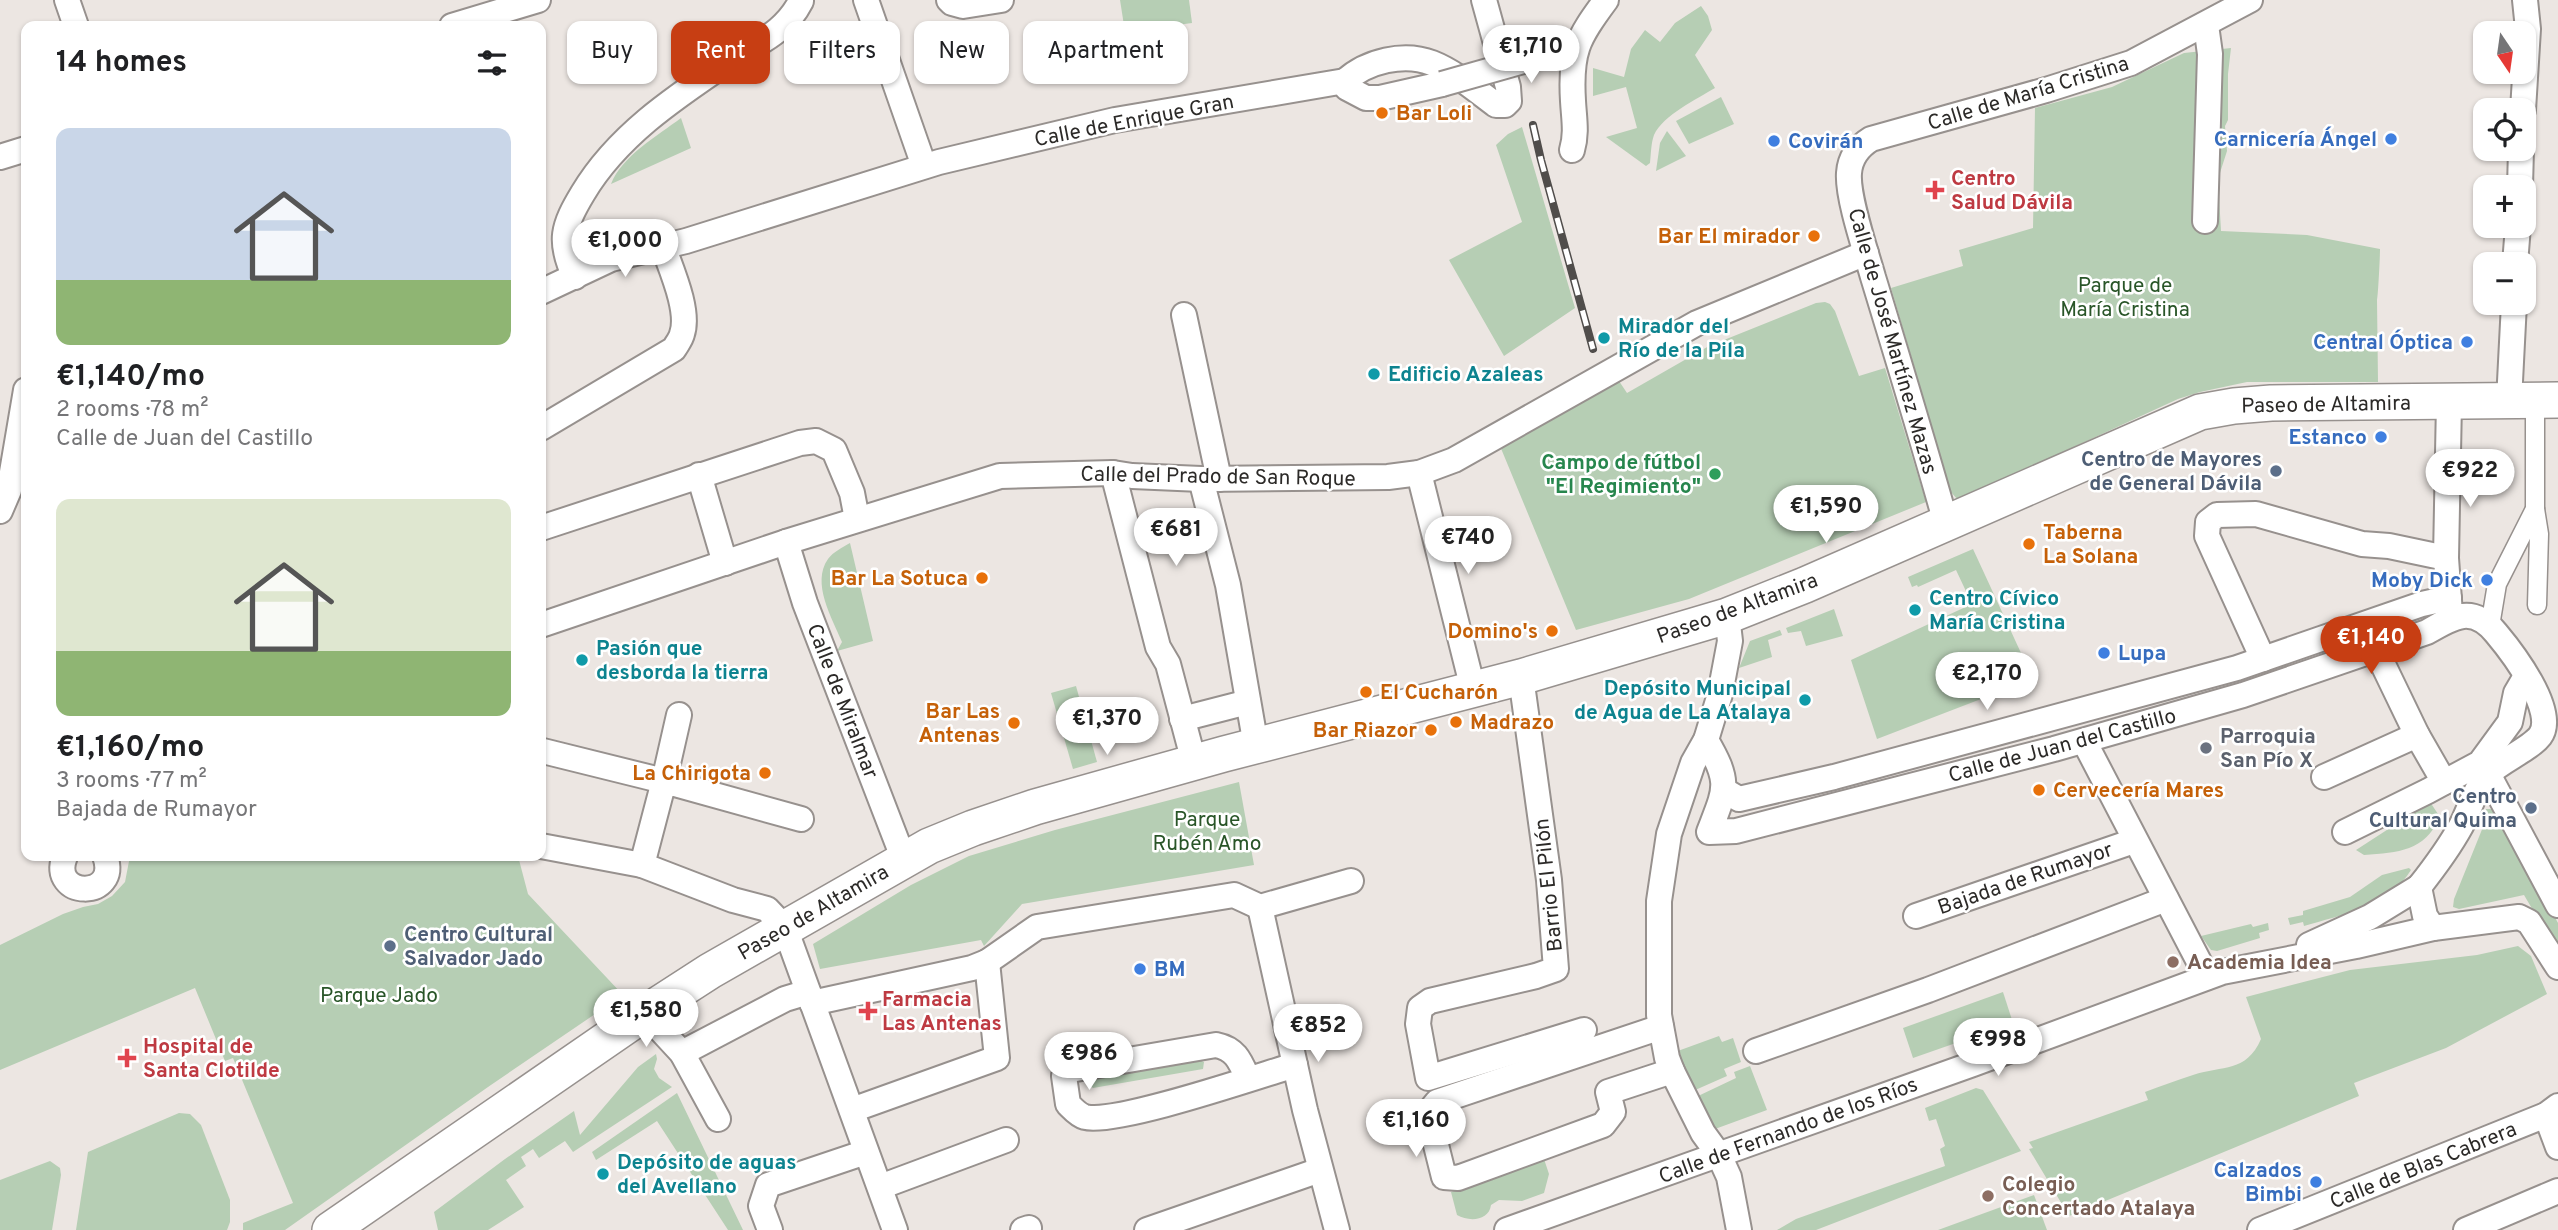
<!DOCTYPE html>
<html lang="en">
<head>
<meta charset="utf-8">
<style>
	body { margin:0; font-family:Overpass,sans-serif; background:#f6f6f6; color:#202124; height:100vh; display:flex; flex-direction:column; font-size:26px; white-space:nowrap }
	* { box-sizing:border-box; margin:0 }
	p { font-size:23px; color:#757577 }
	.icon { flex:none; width:38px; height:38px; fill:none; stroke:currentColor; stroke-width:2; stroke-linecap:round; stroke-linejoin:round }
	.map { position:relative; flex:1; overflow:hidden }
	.drawer { position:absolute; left:21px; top:21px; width:525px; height:840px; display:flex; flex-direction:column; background:#fff; border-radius:14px; box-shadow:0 2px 5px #0004 }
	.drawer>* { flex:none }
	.banner { position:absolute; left:567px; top:21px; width:665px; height:63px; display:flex; gap:14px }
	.needle { width:46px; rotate:167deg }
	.fabs { position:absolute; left:2473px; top:21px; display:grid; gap:14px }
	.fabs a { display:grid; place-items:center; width:63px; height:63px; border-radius:14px; background:#fff; box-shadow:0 2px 5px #0004; font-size:35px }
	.price { position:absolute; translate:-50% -60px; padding:0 16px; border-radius:24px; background:#fff; color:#222; font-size:23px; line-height:46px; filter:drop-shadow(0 2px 4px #0008) }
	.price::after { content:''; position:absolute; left:50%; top:42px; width:21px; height:16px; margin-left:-10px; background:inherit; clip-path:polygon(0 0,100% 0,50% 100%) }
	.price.on { background:#c73e13; color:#fff }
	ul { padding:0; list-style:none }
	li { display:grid; align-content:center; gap:14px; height:371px; padding:0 35px }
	li span { display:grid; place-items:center; height:217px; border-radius:14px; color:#555 }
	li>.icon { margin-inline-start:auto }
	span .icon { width:126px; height:126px; fill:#fffc; stroke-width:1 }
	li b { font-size:30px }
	h2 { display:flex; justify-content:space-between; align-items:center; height:84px; padding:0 35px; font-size:30px }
	.chip { padding:0 24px; border-radius:14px; background:#fff; box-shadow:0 2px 5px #0004; font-size:24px; line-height:63px }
	.chip.on { background:#c73e13; color:#fff }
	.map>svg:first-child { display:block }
	.green { fill:#b6ceb4 }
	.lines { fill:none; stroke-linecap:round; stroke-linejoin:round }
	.pedestrian-casing { stroke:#97918e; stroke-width:21 }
	.minor-casing { stroke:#97918e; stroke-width:28 }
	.secondary-casing { stroke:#97918e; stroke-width:38 }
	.pedestrian { stroke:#fff; stroke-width:18 }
	.minor { stroke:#fff; stroke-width:24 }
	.secondary { stroke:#fff; stroke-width:35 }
	.rail-casing { stroke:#504d4b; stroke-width:8 }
	.rail { stroke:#fff; stroke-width:5; stroke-dasharray:16; stroke-linecap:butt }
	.minor-bridge-casing { stroke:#97918e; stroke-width:28; stroke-linecap:butt }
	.minor-bridge { stroke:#fff; stroke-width:24 }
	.food-dot { fill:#e8710a; stroke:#fff; stroke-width:2.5 }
	.shop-dot { fill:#3f7fe0; stroke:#fff; stroke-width:2.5 }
	.health-dot { fill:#e0444e; stroke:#fff; stroke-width:2.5 }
	.culture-dot { fill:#0f9aa8; stroke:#fff; stroke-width:2.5 }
	.service-dot { fill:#5c6f8a; stroke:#fff; stroke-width:2.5 }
	.leisure-dot { fill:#2e9e5b; stroke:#fff; stroke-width:2.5 }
	.worship-dot { fill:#6b7280; stroke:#fff; stroke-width:2.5 }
	.education-dot { fill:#8d6e63; stroke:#fff; stroke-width:2.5 }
	.labels { text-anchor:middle; stroke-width:5; stroke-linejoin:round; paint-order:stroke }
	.street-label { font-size:21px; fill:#2c2a28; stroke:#fff }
	.food-label { font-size:21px; font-weight:bold; fill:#c56008; stroke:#fff; text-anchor:end }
	.shop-label { font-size:21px; font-weight:bold; fill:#366cbe; stroke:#fff; text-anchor:end }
	.health-label { font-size:21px; font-weight:bold; fill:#be3a42; stroke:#fff; text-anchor:start }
	.park-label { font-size:21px; fill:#295528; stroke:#fff }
	.culture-label { font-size:21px; font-weight:bold; fill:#0d838f; stroke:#fff; text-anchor:start }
	.service-label { font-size:21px; font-weight:bold; fill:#4e5e75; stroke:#fff; text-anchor:end }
	.leisure-label { font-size:21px; font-weight:bold; fill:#27864d; stroke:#fff; text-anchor:end }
	.worship-label { font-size:21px; font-weight:bold; fill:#5b616d; stroke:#fff; text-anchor:start }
	.education-label { font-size:21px; font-weight:bold; fill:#785e54; stroke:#fff; text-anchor:start }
</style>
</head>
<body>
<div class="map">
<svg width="2558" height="1230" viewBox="0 0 2558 1230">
	<rect width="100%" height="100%" fill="#ece6e2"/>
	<g class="green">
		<path d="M1120,0H1189L1192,23L1125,32Z"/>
		<path d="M1701,6L1708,16L1712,30L1695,55L1715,88C1697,99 1663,115 1654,135C1651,143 1651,154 1650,163L1646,166L1606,137L1637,128L1626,87L1593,96V68L1624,77L1631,49L1645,30L1660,42L1675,23Z"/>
		<path d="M2231,48L2228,74V120L2225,126L2227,151L2218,179L2221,231L2307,235L2380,249C2380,258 2378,297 2377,300L2378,382H2247L2200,392L2178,399L1963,498L1957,499L1951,492L1891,288L1963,266L1959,250L2033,228L2035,108L2112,87L2184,53Z"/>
		<path d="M1721,97L1734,124L1689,144L1676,121Z"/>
		<path d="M681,118L691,148L611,184C622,156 657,136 681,118Z"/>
		<path d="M1522,127L1575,308L1504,356L1449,260L1522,222L1496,145L1508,134Z"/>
		<path d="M1667,131L1686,156L1656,171L1660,143Z"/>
		<path d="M1825,302L1830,304L1835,311L1859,376L1885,368L1926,502L1689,599L1576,630L1500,446L1619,381L1627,393L1709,346L1816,303Z"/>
		<path d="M850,543L873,641L837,651L842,642C832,618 811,583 828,559C833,552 843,547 850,543Z"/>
		<path d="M1973,549L2033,679L1877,739L1851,660L1972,604L1956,570L1918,587L1917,585L1912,587L1908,577Z"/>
		<path d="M1834,609L1843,636L1806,646L1801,631L1788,633L1786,628Z"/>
		<path d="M1780,630L1782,635L1768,640L1772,657L1739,668L1750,641Z"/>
		<path d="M1076,686L1097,762L1073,769L1051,693Z"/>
		<path d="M1239,782L1254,865L1022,904L984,946L981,940L820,969L813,944L911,885L969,856L1055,830Z"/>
		<path d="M2430,802L2440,817C2424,852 2399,852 2364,855L2356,850Z"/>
		<path d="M2486,809H2497L2558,923V943L2554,946L2524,895L2459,909L2453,907L2454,899L2483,827Z"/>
		<path d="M130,856H518L528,894L623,995L488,1087L285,1230H243V1223L293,1203L233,1058L225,1061L195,988L0,1070V945L63,914L83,907L98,904L112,896L125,882Z"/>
		<path d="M2409,868L2411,870C2389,906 2341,915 2304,926L2303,922L2290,925L2288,918L2303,915V911L2350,897L2382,875Z"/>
		<path d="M2268,923L2269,930L2259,933L2260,938L2217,951L2211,950L2201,936L2251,924L2253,927Z"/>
		<path d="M2518,946L2531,956L2547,994L2446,1048L2354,1083L2359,1096L2069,1216L2029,1149L2033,1148L2029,1142L2148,1100L2145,1092C2161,1086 2177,1080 2193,1075C2223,1065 2246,1073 2261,1039L2246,997L2350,970L2477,955Z"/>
		<path d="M2003,992L2013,1023L1913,1058L1903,1028Z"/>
		<path d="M1719,1036L1722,1042L1733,1038L1741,1062L1724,1069L1727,1076L1693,1091L1675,1052Z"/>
		<path d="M656,1054L657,1059L654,1069L659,1078L672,1087L573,1152L565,1141L539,1158L533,1149L521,1157L526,1166L506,1180L524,1207L488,1230H438L434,1212L505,1159L574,1111L580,1135L638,1067Z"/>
		<path d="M1199,1060L1204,1062L1203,1069L1093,1088L1088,1084L1091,1078Z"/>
		<path d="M1750,1066L1767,1110L1715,1129L1696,1097L1736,1078L1734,1072Z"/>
		<path d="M1976,1088L1983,1090L2021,1151L1816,1230H1777L1796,1219L1945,1166L1940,1149L1945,1146L1936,1119L1929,1121L1925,1108Z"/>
		<path d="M677,1093L743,1230H728L657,1121L596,1160L592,1152Z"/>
		<path d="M179,1113L190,1114L201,1125L230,1200V1222L227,1230H76L88,1152Z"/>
		<path d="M1544,1159L1549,1174L1544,1193L1522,1201L1499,1200L1491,1205C1489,1221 1469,1222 1457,1215L1451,1192Z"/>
		<path d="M50,1161L60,1168L61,1175L52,1230H0V1180Z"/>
		<path d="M2034,1195L2047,1230H1938Z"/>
	</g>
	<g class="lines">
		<g class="pedestrian-casing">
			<g id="pedestrian">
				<path d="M2535,509L2539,534L2537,605"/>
				<path d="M2490,626L2497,584L2535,509V400"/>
			</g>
		</g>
		<g class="minor-casing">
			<g id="minor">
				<path d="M67,0L76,26"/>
				<path d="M866,0L924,166"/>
				<path d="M949,0L952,3L963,6L1001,0"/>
				<path d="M452,26L538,0"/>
				<path d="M1345,81C1367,61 1404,52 1432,63C1455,72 1477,91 1496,105H1505L1509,101L1508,87L1484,0"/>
				<path d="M1345,81L1347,88L1366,98H1380L1442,84"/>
				<path d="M2523,110L2528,29L2525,0"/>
				<path d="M1572,150C1577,133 1574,119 1573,101C1570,52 1577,39 1606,0"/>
				<path d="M0,157L26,149"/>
				<path d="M2520,187L2521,149"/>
				<path d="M2205,221L2210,54L2206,25"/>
				<path d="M2515,264L2518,226"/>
				<path d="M575,277C558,241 563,226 583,193C617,136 674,98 729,61C758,42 784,34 801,1"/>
				<path d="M541,292L611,259L686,241L939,162L1115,120L1345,81"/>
				<path d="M1184,315L1219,479"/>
				<path d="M2509,401L2514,303"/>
				<path d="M2449,402L2446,558L2450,614"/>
				<path d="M541,428L674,349C676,345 681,339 682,334C690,311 671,269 663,246"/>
				<path d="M1113,473L1158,647L1168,664L1194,762"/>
				<path d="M1419,473L1473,689"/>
				<path d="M699,475L725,563"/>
				<path d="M1201,479L1228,585L1256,746"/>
				<path d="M0,511L9,490L26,390"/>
				<path d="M1946,523C1923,441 1898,359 1873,277C1866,252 1847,197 1849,173C1850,158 1858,147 1871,139L2046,90L2131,63L2250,0"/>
				<path d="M541,528L800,443L816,441L834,450L852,493L857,519"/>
				<path d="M786,542L805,603L904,860"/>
				<path d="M1727,616L1730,641L1720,694L1706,740L1693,763L1669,834L1659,901V1015L1667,1058L1672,1071L1703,1133L1719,1155L1729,1177L1739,1230"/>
				<path d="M541,625L786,542L1000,476L1113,473L1132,476L1201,479L1388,477L1419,473L1454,460L1697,323L1866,253"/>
				<path d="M2376,650L2417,735L2444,782"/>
				<path d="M2263,659L2207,536L2208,522L2217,515L2256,514L2362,544L2389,546L2446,558"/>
				<path d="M1521,677L1549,880L1556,969L1536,976L1430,1001L1420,1008L1418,1024L1428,1078L1584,1030"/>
				<path d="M1182,719L1248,702"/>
				<path d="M1706,740C1731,783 1726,788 1709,832L1736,831L2054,749L2243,695L2427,632C2454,616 2473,605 2496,633C2512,652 2558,712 2540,736C2530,749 2501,761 2488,774C2475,788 2470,809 2461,826C2449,848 2434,868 2419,887L2425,916L2433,928"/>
				<path d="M2084,741L2207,977"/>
				<path d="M543,751L664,781L679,715"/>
				<path d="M2488,774L2558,905"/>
				<path d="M2324,777L2417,735"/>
				<path d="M1725,791L1739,799L1834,777L2237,668L2422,604L2449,598"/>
				<path d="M801,819L664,781L642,865L733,900L767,909L785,928L895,1230"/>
				<path d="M2345,832L2428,791L2480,763L2510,722L2516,693L2526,676"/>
				<path d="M541,846L642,865"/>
				<path d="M65,856C48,899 121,900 105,856"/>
				<path d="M1260,907L1305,1110L1337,1230"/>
				<path d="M1916,916L2134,841"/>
				<path d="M2309,945L2370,917L2419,887"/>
				<path d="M812,1003L972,968L987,962L1037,927L1234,895L1260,907L1351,881"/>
				<path d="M645,1013L682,1053L718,1119"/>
				<path d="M1661,1027L1437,1102L1428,1113L1444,1177L1458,1178L1603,1125L1613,1112L1608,1092L1672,1071"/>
				<path d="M1756,1051L1928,990L2166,899"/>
				<path d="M682,1053L785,999L808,992"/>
				<path d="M1248,1079C1240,1061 1236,1049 1216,1045L1070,1070L1064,1076L1068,1104C1073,1109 1078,1115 1085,1117C1116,1125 1258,1076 1295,1065"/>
				<path d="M852,1110L997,1058L987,962"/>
				<path d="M2546,1115L2558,1147"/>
				<path d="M880,1187L1006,1140"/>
				<path d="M770,1230L761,1206L768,1185L866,1152"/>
				<path d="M1023,1230L1029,1228"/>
				<path d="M1147,1230L1320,1170"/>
				<path d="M1507,1230L1973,1064L2222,972L2356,946L2433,928L2519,917L2529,922L2558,967"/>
				<path d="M2260,1230L2546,1115L2558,1106"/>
				<path d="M2466,1230L2558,1191"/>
			</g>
		</g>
		<g class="secondary-casing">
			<path id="secondary" d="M330,1230L645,1013L710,971L929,846L973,828L1035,807L1224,754L1521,677L1727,616L1805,585L2200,412L2234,406L2271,403L2558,400"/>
		</g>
		<use href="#pedestrian" class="pedestrian"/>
		<use href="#minor" class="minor"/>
		<use href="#secondary" class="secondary"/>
		<g class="rail-casing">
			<path id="rail" d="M1533,125L1541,160L1593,349"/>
		</g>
		<use href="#rail" class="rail"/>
		<g class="minor-bridge-casing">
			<path id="minor-bridge" d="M1442,84L1559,51"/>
		</g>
		<use href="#minor-bridge" class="minor-bridge"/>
	</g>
	<g class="food-dot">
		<circle cx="1382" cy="113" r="7"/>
		<circle cx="1814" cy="236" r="7"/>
		<circle cx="2029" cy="544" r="7"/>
		<circle cx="982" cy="578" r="7"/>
		<circle cx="1552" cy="631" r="7"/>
		<circle cx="1366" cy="692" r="7"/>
		<circle cx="1456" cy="722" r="7"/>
		<circle cx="1014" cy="723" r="7"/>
		<circle cx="1431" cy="730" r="7"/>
		<circle cx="765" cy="773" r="7"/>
		<circle cx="2039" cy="790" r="7"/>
	</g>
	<g class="shop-dot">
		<circle cx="2391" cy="139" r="7"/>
		<circle cx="1774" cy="141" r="7"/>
		<circle cx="2467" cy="342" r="7"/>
		<circle cx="2381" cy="437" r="7"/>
		<circle cx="2487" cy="580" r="7"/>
		<circle cx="2104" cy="653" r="7"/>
		<circle cx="1140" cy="969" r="7"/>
		<circle cx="2316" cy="1182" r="7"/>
	</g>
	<g class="health-dot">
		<path d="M1931.5 179.5h7v7h7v7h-7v7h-7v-7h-7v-7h7z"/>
		<path d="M864.5 1000.5h7v7h7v7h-7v7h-7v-7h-7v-7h7z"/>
		<path d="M123.5 1047.5h7v7h7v7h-7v7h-7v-7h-7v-7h7z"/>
	</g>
	<g class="culture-dot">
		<circle cx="1604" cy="338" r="7"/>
		<circle cx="1374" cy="374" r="7"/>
		<circle cx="1915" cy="610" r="7"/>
		<circle cx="582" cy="660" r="7"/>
		<circle cx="1805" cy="700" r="7"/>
		<circle cx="603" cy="1174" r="7"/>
	</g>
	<g class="service-dot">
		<circle cx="2276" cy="471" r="7"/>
		<circle cx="2531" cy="808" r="7"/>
		<circle cx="390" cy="946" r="7"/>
	</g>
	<circle class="leisure-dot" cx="1715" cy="474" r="7"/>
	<circle class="worship-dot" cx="2206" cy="748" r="7"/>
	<g class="education-dot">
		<circle cx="2173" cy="962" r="7"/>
		<circle cx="1988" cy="1196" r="7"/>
	</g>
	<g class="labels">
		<g class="street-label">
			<text transform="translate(2028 93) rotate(-17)" y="7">Calle de María Cristina</text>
			<text transform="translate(1134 120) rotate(-11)" y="7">Calle de Enrique Gran</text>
			<text transform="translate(1893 341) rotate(74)" y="7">Calle de José Martínez Mazas</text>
			<text transform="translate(2326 404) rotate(-1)" y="7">Paseo de Altamira</text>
			<text transform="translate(1218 476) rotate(1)" y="7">Calle del Prado de San Roque</text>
			<text transform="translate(1737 608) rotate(-20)" y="7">Paseo de Altamira</text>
			<text transform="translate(843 701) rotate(69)" y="7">Calle de Miralmar</text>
			<text transform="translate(2062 745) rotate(-15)" y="7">Calle de Juan del Castillo</text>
			<text transform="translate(2025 878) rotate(-19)" y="7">Bajada de Rumayor</text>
			<text transform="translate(1548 885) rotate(-96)" y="7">Barrio El Pilón</text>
			<text transform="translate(813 912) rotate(-30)" y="7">Paseo de Altamira</text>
			<text transform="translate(1788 1130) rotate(-20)" y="7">Calle de Fernando de los Ríos</text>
			<text transform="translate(2423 1165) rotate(-22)" y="7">Calle de Blas Cabrera</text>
		</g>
		<g class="food-label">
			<text x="1396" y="120" text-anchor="start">Bar Loli</text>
			<text x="1800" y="243">Bar El mirador</text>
			<text x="2043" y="539" text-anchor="start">Taberna<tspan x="2043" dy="24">La Solana</tspan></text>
			<text x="968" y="585">Bar La Sotuca</text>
			<text x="1538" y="638">Domino's</text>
			<text x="1380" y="699" text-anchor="start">El Cucharón</text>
			<text x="1000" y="718">Bar Las<tspan x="1000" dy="24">Antenas</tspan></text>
			<text x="1470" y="729" text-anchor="start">Madrazo</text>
			<text x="1417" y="737">Bar Riazor</text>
			<text x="751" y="780">La Chirigota</text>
			<text x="2053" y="797" text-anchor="start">Cervecería Mares</text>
		</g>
		<g class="shop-label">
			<text x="2377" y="146">Carnicería Ángel</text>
			<text x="1788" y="148" text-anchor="start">Covirán</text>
			<text x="2453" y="349">Central Óptica</text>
			<text x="2367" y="444">Estanco</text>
			<text x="2473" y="587">Moby Dick</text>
			<text x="2118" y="660" text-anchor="start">Lupa</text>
			<text x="1154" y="976" text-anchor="start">BM</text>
			<text x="2302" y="1177">Calzados<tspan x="2302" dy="24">Bimbi</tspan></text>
		</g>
		<g class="health-label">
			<text x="1951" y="185">Centro<tspan x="1951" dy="24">Salud Dávila</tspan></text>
			<text x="882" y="1006">Farmacia<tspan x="882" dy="24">Las Antenas</tspan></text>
			<text x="143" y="1053">Hospital de<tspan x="143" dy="24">Santa Clotilde</tspan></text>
		</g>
		<g class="park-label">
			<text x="2125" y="292">Parque de<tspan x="2125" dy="24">María Cristina</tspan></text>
			<text x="1207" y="826">Parque<tspan x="1207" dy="24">Rubén Amo</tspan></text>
			<text x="379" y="1002">Parque Jado</text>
		</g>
		<g class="culture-label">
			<text x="1618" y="333">Mirador del<tspan x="1618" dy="24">Río de la Pila</tspan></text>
			<text x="1388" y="381">Edificio Azaleas</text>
			<text x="1929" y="605">Centro Cívico<tspan x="1929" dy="24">María Cristina</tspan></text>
			<text x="596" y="655">Pasión que<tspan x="596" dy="24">desborda la tierra</tspan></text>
			<text x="1791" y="695" text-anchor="end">Depósito Municipal<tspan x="1791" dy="24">de Agua de La Atalaya</tspan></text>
			<text x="617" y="1169">Depósito de aguas<tspan x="617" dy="24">del Avellano</tspan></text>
		</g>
		<g class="service-label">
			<text x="2262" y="466">Centro de Mayores<tspan x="2262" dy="24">de General Dávila</tspan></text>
			<text x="2517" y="803">Centro<tspan x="2517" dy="24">Cultural Quima</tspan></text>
			<text x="404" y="941" text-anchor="start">Centro Cultural<tspan x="404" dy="24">Salvador Jado</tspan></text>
		</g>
		<g class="leisure-label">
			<text x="1701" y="469">Campo de fútbol<tspan x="1701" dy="24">"El Regimiento"</tspan></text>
		</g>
		<g class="worship-label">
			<text x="2220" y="743">Parroquia<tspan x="2220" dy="24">San Pío X</tspan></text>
		</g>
		<g class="education-label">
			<text x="2187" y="969">Academia Idea</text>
			<text x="2002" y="1191">Colegio<tspan x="2002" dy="24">Concertado Atalaya</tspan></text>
		</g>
	</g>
</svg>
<div class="fabs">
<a><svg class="needle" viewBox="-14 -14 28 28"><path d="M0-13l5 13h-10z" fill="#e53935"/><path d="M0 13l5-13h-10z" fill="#757577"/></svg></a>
<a><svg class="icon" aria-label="locate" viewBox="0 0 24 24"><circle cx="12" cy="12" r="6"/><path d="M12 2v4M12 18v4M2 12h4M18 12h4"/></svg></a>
<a>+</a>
<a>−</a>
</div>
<b class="price" style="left:1531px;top:85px">€1,710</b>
<b class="price" style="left:625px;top:279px">€1,000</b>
<b class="price" style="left:2470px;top:509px">€922</b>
<b class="price" style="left:1826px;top:545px">€1,590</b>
<b class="price" style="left:1176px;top:568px">€681</b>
<b class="price" style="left:1468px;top:576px">€740</b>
<b class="price on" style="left:2371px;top:676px">€1,140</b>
<b class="price" style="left:1987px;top:712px">€2,170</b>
<b class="price" style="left:1107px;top:757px">€1,370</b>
<b class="price" style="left:646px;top:1049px">€1,580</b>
<b class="price" style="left:1318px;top:1064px">€852</b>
<b class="price" style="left:1998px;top:1078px">€998</b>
<b class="price" style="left:1089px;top:1092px">€986</b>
<b class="price" style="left:1416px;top:1159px">€1,160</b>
<div class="banner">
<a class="chip">Buy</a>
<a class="chip on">Rent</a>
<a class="chip">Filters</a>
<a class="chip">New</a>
<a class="chip">Apartment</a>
</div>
<section class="drawer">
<h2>14 homes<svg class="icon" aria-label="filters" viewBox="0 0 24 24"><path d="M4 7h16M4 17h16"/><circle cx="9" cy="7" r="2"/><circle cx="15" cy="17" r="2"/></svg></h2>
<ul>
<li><span style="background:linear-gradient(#c9d6e8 70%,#8fb573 0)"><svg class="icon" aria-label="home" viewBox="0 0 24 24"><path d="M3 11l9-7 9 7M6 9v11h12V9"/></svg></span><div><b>€1,140/mo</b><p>2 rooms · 78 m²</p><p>Calle de Juan del Castillo</p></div></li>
<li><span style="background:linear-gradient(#dfe7d0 70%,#8fb573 0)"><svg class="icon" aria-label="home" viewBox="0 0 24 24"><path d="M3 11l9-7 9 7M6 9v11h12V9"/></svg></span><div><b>€1,160/mo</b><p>3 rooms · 77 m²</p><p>Bajada de Rumayor</p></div></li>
</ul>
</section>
</div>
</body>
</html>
